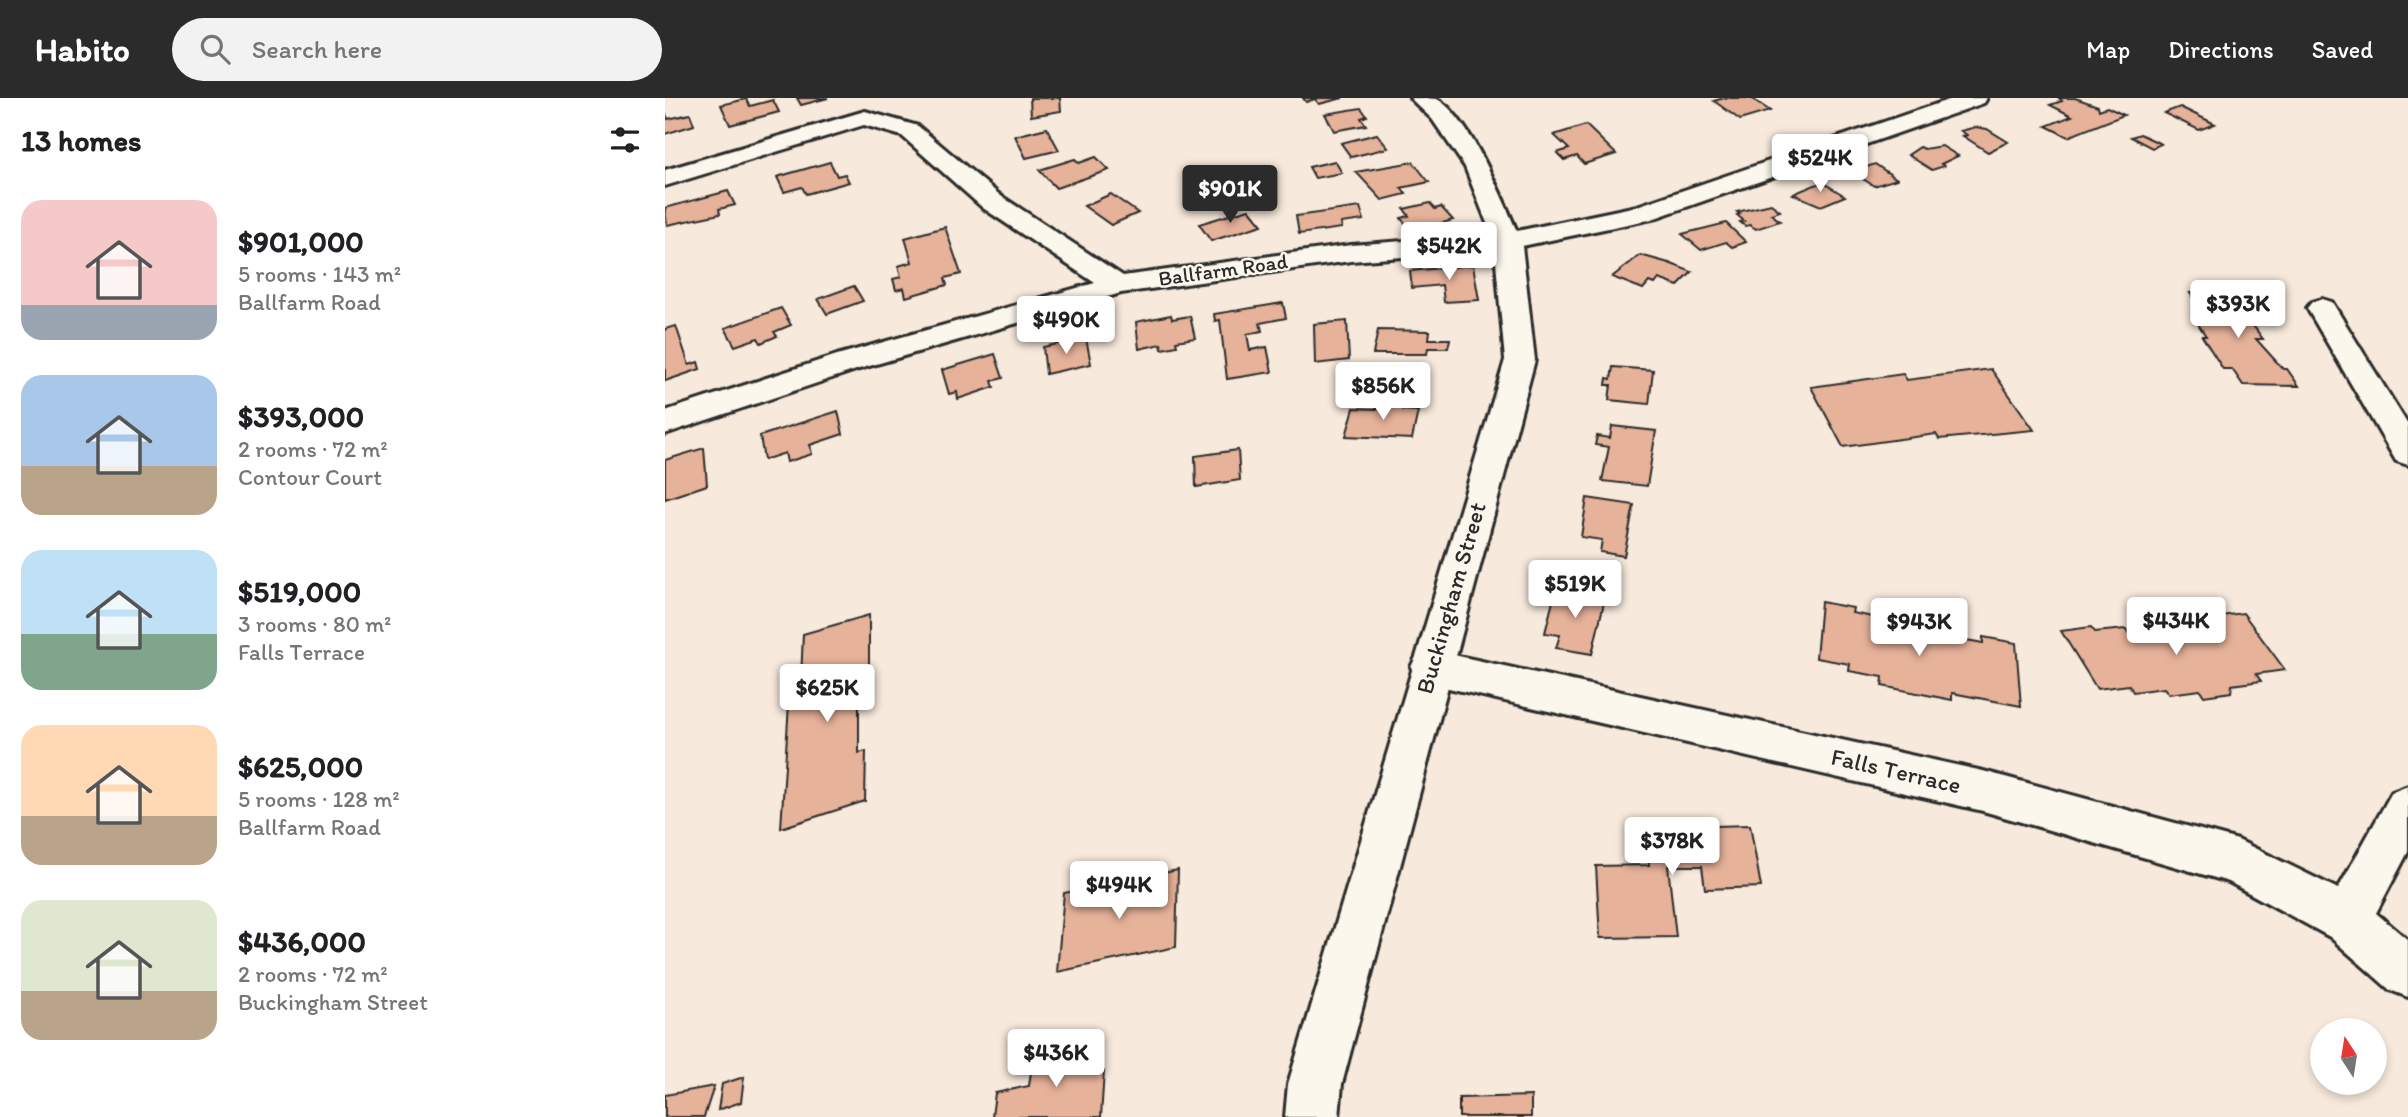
<!DOCTYPE html>
<html lang="en">
<head>
<meta charset="utf-8">
<style>
	body { margin:0; font-family:Itim,sans-serif; background:#f2f2f2; color:#202124; height:100vh; display:flex; flex-direction:column; font-size:26px; white-space:nowrap }
	* { box-sizing:border-box; margin:0 }
	p { font-size:23px; color:#757577 }
	.icon { flex:none; width:38px; height:38px; fill:none; stroke:currentColor; stroke-width:2; stroke-linecap:round; stroke-linejoin:round }
	.map { position:relative; flex:1; overflow:hidden }
	.panel { display:flex; flex-direction:column; background:#fff; width:665px }
	.panel>* { flex:none }
	.needle { width:46px; rotate:348deg }
	.tools { position:absolute; left:1645px; top:920px; display:grid; gap:14px }
	.tools a { display:grid; place-items:center; width:77px; height:77px; border-radius:50%; background:#fff; box-shadow:0 4px 10px #0003; font-size:35px }
	.price { position:absolute; translate:-50% -60px; padding:0 16px; border-radius:7px; background:#fff; color:#222; font-size:23px; line-height:46px; filter:drop-shadow(0 2px 4px #0008) }
	.price::after { content:''; position:absolute; left:50%; top:42px; width:21px; height:16px; margin-left:-10px; background:inherit; clip-path:polygon(0 0,100% 0,50% 100%) }
	.price.on { background:#2b2b2b; color:#fff }
	ul { padding:0; list-style:none }
	li { display:flex; align-items:center; gap:21px; height:175px; padding:0 21px }
	li span { display:grid; place-items:center; flex:none; width:196px; height:140px; border-radius:21px; color:#555 }
	li>.icon { margin-inline-start:auto }
	span .icon { width:84px; height:84px; fill:#fffc; stroke-width:1 }
	li b { font-size:30px }
	h2 { display:flex; justify-content:space-between; align-items:center; height:84px; padding:0 21px; font-size:30px }
	header { display:flex; align-items:center; gap:42px; box-sizing:border-box; height:98px; padding:0 35px; background:#2b2b2b; color:#fff }
	header strong { font-size:33px }
	nav { display:flex; gap:38px; margin-inline-start:auto; font-size:24px }
	.search { width:490px; height:63px; background:#f2f2f2; display:flex; align-items:center; gap:18px; box-sizing:border-box; padding:0 24px; border-radius:38px; color:#757577; font-size:26px }
	main { display:flex; flex:1; min-height:0 }
	.map>svg:first-child { display:block }
	.building { fill:#e6b29a; stroke:#2b2b2b; stroke-width:2 }
	.lines { fill:none; stroke-linecap:round; stroke-linejoin:round }
	.street-casing { stroke:#2b2b2b; stroke-width:6 }
	.secondary-casing { stroke:#2b2b2b; stroke-width:6 }
	.street { fill:#fbf7ec; fill-rule:evenodd }
	.secondary { fill:#fbf7ec; fill-rule:evenodd }
	.labels { text-anchor:middle; stroke-width:5; stroke-linejoin:round; paint-order:stroke }
	.far-street-label { font-size:21px; fill:#2b2b2b; stroke:#fbf7ec }
	.street-label { font-size:24px; fill:#2b2b2b; stroke:#fbf7ec }
</style>
</head>
<body>
<header>
<strong>Habito</strong>
<div class="search"><svg class="icon" aria-label="search" viewBox="0 0 24 24"><circle cx="10" cy="10" r="6"/><path d="M15 15l6 6"/></svg>Search here</div>
<nav><a>Map</a><a>Directions</a><a>Saved</a></nav>
</header>
<main>
<section class="panel">
<h2>13 homes<svg class="icon" aria-label="filters" viewBox="0 0 24 24"><path d="M4 7h16M4 17h16"/><circle cx="9" cy="7" r="2"/><circle cx="15" cy="17" r="2"/></svg></h2>
<ul>
<li><span style="background:linear-gradient(#f6c9c9 75%,#9aa5b1 0)"><svg class="icon" aria-label="home" viewBox="0 0 24 24"><path d="M3 11l9-7 9 7M6 9v11h12V9"/></svg></span><div><b>$901,000</b><p>5 rooms · 143 m²</p><p>Ballfarm Road</p></div></li>
<li><span style="background:linear-gradient(#a9c7e8 65%,#b9a48a 0)"><svg class="icon" aria-label="home" viewBox="0 0 24 24"><path d="M3 11l9-7 9 7M6 9v11h12V9"/></svg></span><div><b>$393,000</b><p>2 rooms · 72 m²</p><p>Contour Court</p></div></li>
<li><span style="background:linear-gradient(#bfe0f5 60%,#7fa58c 0)"><svg class="icon" aria-label="home" viewBox="0 0 24 24"><path d="M3 11l9-7 9 7M6 9v11h12V9"/></svg></span><div><b>$519,000</b><p>3 rooms · 80 m²</p><p>Falls Terrace</p></div></li>
<li><span style="background:linear-gradient(#ffd9b3 65%,#b9a48a 0)"><svg class="icon" aria-label="home" viewBox="0 0 24 24"><path d="M3 11l9-7 9 7M6 9v11h12V9"/></svg></span><div><b>$625,000</b><p>5 rooms · 128 m²</p><p>Ballfarm Road</p></div></li>
<li><span style="background:linear-gradient(#dfe7d0 65%,#b9a48a 0)"><svg class="icon" aria-label="home" viewBox="0 0 24 24"><path d="M3 11l9-7 9 7M6 9v11h12V9"/></svg></span><div><b>$436,000</b><p>2 rooms · 72 m²</p><p>Buckingham Street</p></div></li>
</ul>
</section>
<div class="map">
<svg width="1743" height="1019" viewBox="0 0 1743 1019">
	<rect width="100%" height="100%" fill="#f7e9dc"/>
	<filter id="ink" filterUnits="userSpaceOnUse"><feTurbulence type="fractalNoise" baseFrequency=".0143" numOctaves="2"/><feDisplacementMap in="SourceGraphic" scale="14" xChannelSelector="R" yChannelSelector="G"/><feConvolveMatrix kernelMatrix="1 2 1 2 8 2 1 2 1" color-interpolation-filters="sRGB"/></filter>
	<g filter="url(#ink)">
		<g class="building">
			<path d="M132,0H163L136,7Z"/>
			<path d="M365,0H395L396,13L366,18Z"/>
			<path d="M638,0H678L654,6L650,1L641,4Z"/>
			<path d="M1059,0H1086L1105,13L1075,22L1049,3Z"/>
			<path d="M1410,0L1433,8L1434,12L1442,9L1459,17L1403,39L1381,28L1407,18L1385,7L1397,3L1394,0Z"/>
			<path d="M81,1L85,8L108,2L114,14L65,27L56,7Z"/>
			<path d="M1515,9L1550,26L1534,32L1499,15Z"/>
			<path d="M696,10L702,18L696,20L701,27L669,33L660,16Z"/>
			<path d="M0,14L3,21L25,16L29,27L0,36Z"/>
			<path d="M921,27L951,56L919,66L912,58L899,62L892,55L904,51L889,37Z"/>
			<path d="M1311,29L1322,31L1343,44L1323,54L1298,38L1302,37L1296,33Z"/>
			<path d="M382,30L394,52L361,60L350,38Z"/>
			<path d="M712,36L723,50L686,59L676,45Z"/>
			<path d="M1475,36L1496,46L1487,50L1466,39Z"/>
			<path d="M1277,48L1293,58L1276,66L1279,68L1267,72L1243,57L1255,49L1259,51Z"/>
			<path d="M431,59L444,72L391,90L374,72L410,61L414,65Z"/>
			<path d="M670,63L677,75L650,80L644,69Z"/>
			<path d="M165,64L172,78L180,76L184,84L141,96L137,89L119,94L112,79Z"/>
			<path d="M748,64L764,84L736,90L741,96L717,102L691,74Z"/>
			<path d="M1210,66L1232,81L1209,88L1187,74Z"/>
			<path d="M1157,84L1180,98L1156,108L1128,96Z"/>
			<path d="M63,93L70,107L54,111L55,116L2,127L0,110Z"/>
			<path d="M446,96L473,115L446,127L419,108Z"/>
			<path d="M765,105L770,111L776,109L788,122L746,134L736,120L744,118L739,111Z"/>
			<path d="M1106,106L1115,113L1106,116L1115,123L1091,131L1085,127L1080,128L1075,124L1079,123L1072,117L1075,116L1072,114Z"/>
			<path d="M695,109L699,122L676,125L677,130L634,136L631,118Z"/>
			<path d="M584,111L597,127L546,143L534,126Z"/>
			<path d="M1061,125L1081,144L1067,149L1061,144L1036,152L1017,136Z"/>
			<path d="M280,129L296,176L280,180L282,187L241,199L239,190L231,192L228,181L236,179L233,168L247,164L240,140Z"/>
			<path d="M975,157L1004,165L1027,174L1013,188L994,181L990,186L984,184L978,191L947,179Z"/>
			<path d="M808,167L814,202L779,204L777,187L747,190L745,173Z"/>
			<path d="M189,188L198,203L162,216L153,201Z"/>
			<path d="M1525,195H1576L1591,224L1587,226L1598,241H1591L1618,271H1622L1634,288L1578,287L1567,271H1558L1537,238H1541L1531,223H1537L1528,209H1534Z"/>
			<path d="M618,205L621,220L595,225L597,233L582,236L585,252L602,249L607,274L562,281L555,222L550,223L549,216Z"/>
			<path d="M116,210L126,227L109,234L112,238L96,245L93,240L70,248L60,230Z"/>
			<path d="M506,217L507,221L525,218L530,240L511,243L512,248L497,251L496,246L474,251L471,224Z"/>
			<path d="M682,223L684,262L650,266L649,226Z"/>
			<path d="M11,228L24,267L33,264L35,271L0,283V231Z"/>
			<path d="M713,232L765,233L764,241H785L783,250H763L762,256H708Z"/>
			<path d="M421,240L426,266L381,276L378,249Z"/>
			<path d="M330,256L338,280L327,283L329,289L293,301L292,294L284,296L277,272Z"/>
			<path d="M948,269L988,272L984,306L944,302L946,287H941L942,280L946,281Z"/>
			<path d="M1326,271L1369,332L1274,341L1271,336L1178,349L1146,289L1238,276L1242,282Z"/>
			<path d="M741,301L738,312L753,313L747,341L681,338L689,310L711,311Z"/>
			<path d="M173,313L178,336L145,347L147,356L122,364L120,355L99,362L95,338Z"/>
			<path d="M947,328L991,333L982,388L937,383L944,349L930,347L932,338L945,340Z"/>
			<path d="M39,350L42,387L0,401V362Z"/>
			<path d="M573,352L575,382L531,389L530,358Z"/>
			<path d="M922,400L969,407L959,458L935,454L937,442L916,439Z"/>
			<path d="M891,491L940,500L927,556L891,550L895,537L880,535Z"/>
			<path d="M1156,504L1188,510L1187,515L1219,521V527L1252,533V539L1284,545L1285,539L1318,545V539L1351,545L1356,608L1287,595V602L1217,588L1218,579L1184,573L1185,566L1151,560Z"/>
			<path d="M1578,515L1620,572L1591,576L1596,583L1567,587L1566,594L1539,598L1535,592L1504,596L1499,590L1468,594L1464,587L1432,591L1396,533L1426,529L1430,534L1461,531L1464,536L1494,532L1499,539L1527,535L1523,529L1553,525L1548,519Z"/>
			<path d="M204,517V582L194,585V655L201,653L200,703L116,730L124,606L135,603L138,536Z"/>
			<path d="M1085,727L1096,789L1040,791L1037,768H1003L1011,839L935,840L931,768L984,767L980,730Z"/>
			<path d="M513,772L511,849L392,874L399,795Z"/>
			<path d="M427,948L425,975L439,973L436,1019H327L330,995L364,988L368,959Z"/>
			<path d="M79,979L76,1004L53,1012L57,986Z"/>
			<path d="M49,988L39,1019H0V997Z"/>
			<path d="M866,998V1019H794V1000Z"/>
		</g>
		<g class="lines">
			<g class="street-casing">
				<g id="street">
					<path d="M200,13L253,28L336,98L458,178L686,147L843,135L853,137L857,143L853,149L843,151L686,163L456,195L194,271L0,336V313L172,257L430,185L318,110L237,38L199,27L0,88V72Z"/>
					<path d="M1657,201L1667,204L1743,327V367L1731,363L1642,210L1647,204Z"/>
					<path d="M766,552L1318,673L1573,742L1673,791L1727,694L1743,688V754L1711,815L1743,842V899L1725,892L1665,839L1564,784L1318,713L766,586L752,581L746,569L752,557Z"/>
				</g>
			</g>
			<g class="secondary-casing">
				<path id="secondary" d="M745,0C753,0 765,0 772,1C803,17 838,101 852,133L972,108L1289,0H1322L1319,5L987,121L857,148L870,262L677,986L674,1019H620L623,986L840,262L829,143L800,69L767,21Z"/>
			</g>
			<use href="#street" class="street"/>
			<use href="#secondary" class="secondary"/>
		</g>
	</g>
	<g class="labels">
		<g class="far-street-label">
			<text transform="translate(558 172) rotate(-8)" y="7">Ballfarm Road</text>
		</g>
		<g class="street-label">
			<text transform="translate(786 500) rotate(-74)" y="8">Buckingham Street</text>
			<text transform="translate(1231 673) rotate(13)" y="8">Falls Terrace</text>
		</g>
	</g>
</svg>
<div class="tools">
<a><svg class="needle" viewBox="-14 -14 28 28"><path d="M0-13l5 13h-10z" fill="#e53935"/><path d="M0 13l5-13h-10z" fill="#757577"/></svg></a>
</div>
<b class="price" style="left:1155px;top:96px">$524K</b>
<b class="price on" style="left:565px;top:127px">$901K</b>
<b class="price" style="left:784px;top:184px">$542K</b>
<b class="price" style="left:1573px;top:242px">$393K</b>
<b class="price" style="left:401px;top:258px">$490K</b>
<b class="price" style="left:718px;top:324px">$856K</b>
<b class="price" style="left:910px;top:522px">$519K</b>
<b class="price" style="left:1511px;top:559px">$434K</b>
<b class="price" style="left:1254px;top:560px">$943K</b>
<b class="price" style="left:162px;top:626px">$625K</b>
<b class="price" style="left:1007px;top:779px">$378K</b>
<b class="price" style="left:454px;top:823px">$494K</b>
<b class="price" style="left:391px;top:991px">$436K</b>
</div>
</main>
</body>
</html>
